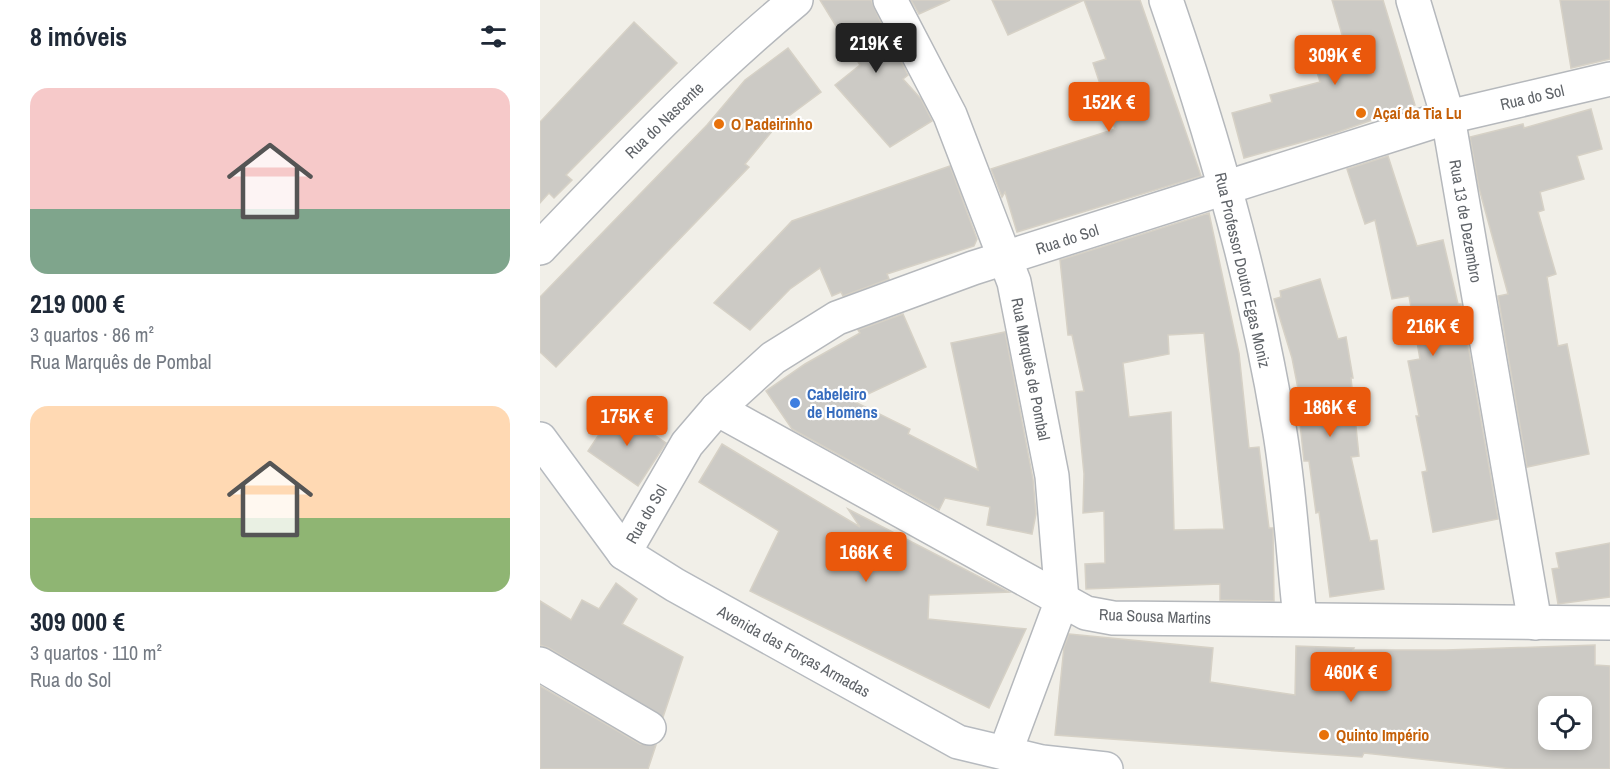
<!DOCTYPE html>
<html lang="pt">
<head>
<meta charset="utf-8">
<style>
	body { margin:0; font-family:"Archivo Narrow",sans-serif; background:#f2f2f3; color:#1f2937; height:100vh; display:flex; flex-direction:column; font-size:22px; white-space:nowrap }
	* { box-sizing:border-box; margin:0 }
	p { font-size:20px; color:#747a83 }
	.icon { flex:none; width:33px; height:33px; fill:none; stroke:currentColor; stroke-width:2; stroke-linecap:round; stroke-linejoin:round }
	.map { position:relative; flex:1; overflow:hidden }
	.details { display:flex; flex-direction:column; background:#fff; width:540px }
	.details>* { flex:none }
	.controls { position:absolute; left:998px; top:696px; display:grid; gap:12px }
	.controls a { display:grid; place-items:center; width:54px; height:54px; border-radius:12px; background:#fff; box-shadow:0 3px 9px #0003; font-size:30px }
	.price { position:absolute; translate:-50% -51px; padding:0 14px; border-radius:6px; background:#ea580c; color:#fff; font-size:20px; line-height:39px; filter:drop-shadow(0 2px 3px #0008) }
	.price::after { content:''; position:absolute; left:50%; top:36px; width:18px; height:14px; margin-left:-9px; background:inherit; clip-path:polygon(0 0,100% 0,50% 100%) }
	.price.on { background:#222; color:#fff }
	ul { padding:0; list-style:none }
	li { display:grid; align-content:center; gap:12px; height:318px; padding:0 30px }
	li span { display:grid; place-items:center; height:186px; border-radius:18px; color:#555 }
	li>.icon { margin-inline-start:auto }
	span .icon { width:108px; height:108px; fill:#fffc; stroke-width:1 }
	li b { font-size:26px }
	h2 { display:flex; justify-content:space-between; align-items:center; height:72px; padding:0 30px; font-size:26px }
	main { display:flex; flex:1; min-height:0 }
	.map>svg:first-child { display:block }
	.building { fill:#cccac5; stroke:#d6d1c6; stroke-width:1.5; fill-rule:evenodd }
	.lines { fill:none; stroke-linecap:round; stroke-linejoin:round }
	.street-casing { stroke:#b5b8bc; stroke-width:36 }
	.secondary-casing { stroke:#b6babf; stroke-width:36 }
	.street { stroke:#fff; stroke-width:33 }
	.secondary { stroke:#fff; stroke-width:33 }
	.food-dot { fill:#e8710a; stroke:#fff; stroke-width:2 }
	.shop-dot { fill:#3f7fe0; stroke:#fff; stroke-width:2 }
	.labels { text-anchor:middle; stroke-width:4.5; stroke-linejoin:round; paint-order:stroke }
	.street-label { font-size:16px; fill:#5f6368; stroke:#fff }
	.food-label { font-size:16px; font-weight:bold; fill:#c56008; stroke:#fff; text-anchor:start }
	.shop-label { font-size:16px; font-weight:bold; fill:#366cbe; stroke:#fff; text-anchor:start }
</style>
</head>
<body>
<main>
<section class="details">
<h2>8 imóveis<svg class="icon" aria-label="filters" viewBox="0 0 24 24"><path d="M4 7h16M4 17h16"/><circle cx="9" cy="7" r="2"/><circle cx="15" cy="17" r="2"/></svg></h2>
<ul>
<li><span style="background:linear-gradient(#f6c9c9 65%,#7fa58c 0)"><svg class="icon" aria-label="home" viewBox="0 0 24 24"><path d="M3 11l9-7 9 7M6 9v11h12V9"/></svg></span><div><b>219 000 €</b><p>3 quartos · 86 m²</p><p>Rua Marquês de Pombal</p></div></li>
<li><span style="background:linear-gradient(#ffd9b3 60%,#8fb573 0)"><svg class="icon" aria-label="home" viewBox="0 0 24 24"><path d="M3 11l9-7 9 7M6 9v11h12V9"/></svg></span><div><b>309 000 €</b><p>3 quartos · 110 m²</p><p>Rua do Sol</p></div></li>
</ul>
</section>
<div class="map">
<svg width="1070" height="769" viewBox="0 0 1070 769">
	<rect width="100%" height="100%" fill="#f1efe8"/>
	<g class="building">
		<path d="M280,0H331L344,30L339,33L358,56L368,75L363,79L381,99L392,121L350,147L295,85L320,65Z"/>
		<path d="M371,0H410L379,14Z"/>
		<path d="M452,0H544L468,35Z"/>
		<path d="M544,0H600L661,176L477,232L465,192L462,197L451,169L575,129L553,63L566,59Z"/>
		<path d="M792,0H843L875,105L795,133L704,158L692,113L732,102L730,95L780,82L772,55L805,45Z"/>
		<path d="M1020,0H1070V59L1031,68Z"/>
		<path d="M94,22L137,63L26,175L32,180L14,198L9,193L0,203V122Z"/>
		<path d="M248,48L281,92L238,124L205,164L209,167L16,367L0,352V297L167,125L205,80Z"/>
		<path d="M1051,109L1062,149L1037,156L1044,179L1000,192L1004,210L998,212L1016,274L1007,277L1018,346L1027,344L1049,454L987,467L958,296L968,294L939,188L930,137L983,124L984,128Z"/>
		<path d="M848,156L877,246L903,240L918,304H921L958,519L893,532L882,472L887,471L876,416H879L868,361L880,359L869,296L852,299L835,220L825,224L807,169Z"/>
		<path d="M410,166L437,239L434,246L347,274L349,279L303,296L301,292L292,296L280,268L250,289L210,330L174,303L252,221Z"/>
		<path d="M669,213L699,353L709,448L719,447L729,528H733L734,601L680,600V584L546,589L545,564L565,563L564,511L543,513L544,474L536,392L544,391L532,335H528L520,260ZM664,333L684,529L634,530L631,412L589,417L583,363L629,354L628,335Z"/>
		<path d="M780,279L798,339L806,337L813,378H811L819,456L811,457L830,541L837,540L844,589L790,597L779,512L776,513L769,461H764L759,414H763L752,358L734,299L741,297L740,291Z"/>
		<path d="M363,314L386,367L313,401L370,429L368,434L438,470L411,343L465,332L493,479L496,514L492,534L447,525L450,507L405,498L399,510L252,429L226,391L265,364L320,333L318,330Z"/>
		<path d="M76,409L126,443L98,486L48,451Z"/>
		<path d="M182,444L320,527L308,509L469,592L389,595L388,619L486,629L449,708L210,591L239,531L159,482Z"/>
		<path d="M1070,543V597L1018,604L1012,569L1019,568L1016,553Z"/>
		<path d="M76,583L97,599L82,624L143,657L123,717L9,648L0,645V601L31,620L42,600L59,609Z"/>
		<path d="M529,634L673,648L670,682L755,695L756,646L814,648L813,650H906L1055,645V665L1070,666V769H973L824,753L822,757L515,735L524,647ZM1008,706H1041V740H1008Z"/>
		<path d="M0,686L100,744L116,745L108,769H0Z"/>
	</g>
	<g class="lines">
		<g class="street-casing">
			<g id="street">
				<path d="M350,0L410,115L474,282L512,476L522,600L465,753"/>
				<path d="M626,0C674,139 715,282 739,427C750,490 753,555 760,618"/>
				<path d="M873,0L908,117L995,623"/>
				<path d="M0,248C82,162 164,76 256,0"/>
				<path d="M177,409L546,613L573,618L1070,623"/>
				<path d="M84,553L147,444L177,409L233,358L297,318L433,268L908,117L1070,79"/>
				<path d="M0,664L109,728"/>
			</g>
		</g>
		<g class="secondary-casing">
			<path id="secondary" d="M0,439L84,553L135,585L418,742L502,762L566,769"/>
		</g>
		<use href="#street" class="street"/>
		<use href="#secondary" class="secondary"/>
	</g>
	<g class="food-dot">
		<circle cx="821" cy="113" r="6"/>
		<circle cx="179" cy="124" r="6"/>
		<circle cx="784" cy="735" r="6"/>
	</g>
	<circle class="shop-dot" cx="255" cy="403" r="6"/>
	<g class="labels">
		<g class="street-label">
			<text transform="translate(992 97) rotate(-13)" y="6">Rua do Sol</text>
			<text transform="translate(124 120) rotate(-44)" y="6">Rua do Nascente</text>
			<text transform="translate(926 221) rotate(80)" y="6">Rua 13 de Dezembro</text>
			<text transform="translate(527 239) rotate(-18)" y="6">Rua do Sol</text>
			<text transform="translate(703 270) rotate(77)" y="6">Rua Professor Doutor Egas Moniz</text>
			<text transform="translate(491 369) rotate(79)" y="6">Rua Marquês de Pombal</text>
			<text transform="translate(106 514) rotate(-60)" y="6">Rua do Sol</text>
			<text transform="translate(615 616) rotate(2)" y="6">Rua Sousa Martins</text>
			<text transform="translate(254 651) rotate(29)" y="6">Avenida das Forças Armadas</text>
		</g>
		<g class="food-label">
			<text x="833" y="119">Açaí da Tia Lu</text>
			<text x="191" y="130">O Padeirinho</text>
			<text x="796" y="741">Quinto Império</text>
		</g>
		<g class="shop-label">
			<text x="267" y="400">Cabeleiro<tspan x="267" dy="18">de Homens</tspan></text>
		</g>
	</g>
</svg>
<div class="controls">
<a><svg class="icon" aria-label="locate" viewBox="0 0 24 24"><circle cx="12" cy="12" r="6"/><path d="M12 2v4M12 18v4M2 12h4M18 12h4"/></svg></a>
</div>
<b class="price on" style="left:336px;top:74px">219K €</b>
<b class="price" style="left:795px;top:86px">309K €</b>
<b class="price" style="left:569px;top:133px">152K €</b>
<b class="price" style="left:893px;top:357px">216K €</b>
<b class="price" style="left:790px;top:438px">186K €</b>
<b class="price" style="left:87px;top:447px">175K €</b>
<b class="price" style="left:326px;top:583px">166K €</b>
<b class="price" style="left:811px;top:703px">460K €</b>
</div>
</main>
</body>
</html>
